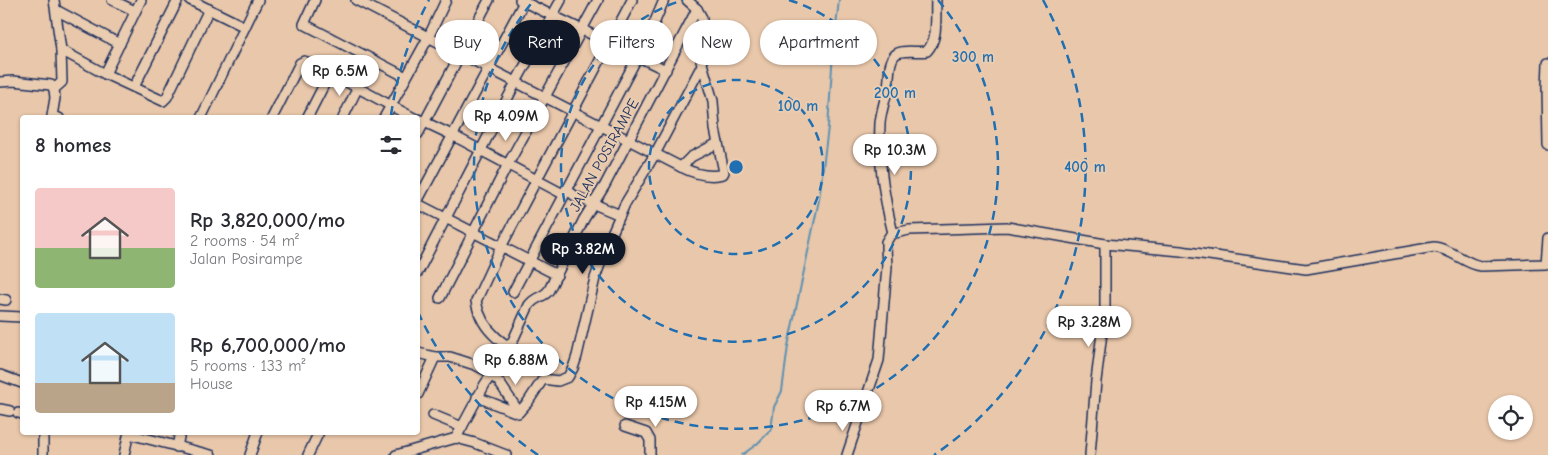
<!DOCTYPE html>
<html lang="en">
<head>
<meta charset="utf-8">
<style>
	body { margin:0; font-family:"Comic Neue",sans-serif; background:#f2f2f3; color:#2b2b33; height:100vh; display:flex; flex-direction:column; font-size:19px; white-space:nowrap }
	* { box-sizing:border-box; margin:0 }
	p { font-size:16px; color:#7c7c81 }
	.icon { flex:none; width:28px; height:28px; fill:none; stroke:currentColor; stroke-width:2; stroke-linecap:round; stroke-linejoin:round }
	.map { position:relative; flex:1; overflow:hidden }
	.details { position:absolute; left:20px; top:115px; width:400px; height:320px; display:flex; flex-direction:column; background:#fff; border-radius:5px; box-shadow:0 1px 4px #0004 }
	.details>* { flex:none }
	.guide { position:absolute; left:435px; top:20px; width:475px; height:45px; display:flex; gap:10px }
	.buttons { position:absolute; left:1488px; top:395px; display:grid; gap:10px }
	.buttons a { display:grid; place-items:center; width:45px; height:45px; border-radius:50%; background:#fff; box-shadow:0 1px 4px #0004; font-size:25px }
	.price { position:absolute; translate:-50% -42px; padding:0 11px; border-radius:18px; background:#fff; color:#222; font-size:16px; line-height:32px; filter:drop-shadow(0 1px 2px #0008) }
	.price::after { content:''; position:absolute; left:50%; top:30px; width:15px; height:11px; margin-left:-8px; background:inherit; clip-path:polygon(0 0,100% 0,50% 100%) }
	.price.current { background:#111827; color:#fff }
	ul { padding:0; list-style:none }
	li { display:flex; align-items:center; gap:15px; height:125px; padding:0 15px }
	li span { display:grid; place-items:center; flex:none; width:140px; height:100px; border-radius:5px; color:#555 }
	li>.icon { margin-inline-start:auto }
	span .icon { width:60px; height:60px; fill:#fffc; stroke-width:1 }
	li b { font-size:21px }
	h2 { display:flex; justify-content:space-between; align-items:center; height:60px; padding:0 15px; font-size:21px }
	.tag { padding:0 18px; border-radius:22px; background:#fff; box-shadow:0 1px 4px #0004; font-size:18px; line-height:45px }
	.tag.current { background:#111827; color:#fff }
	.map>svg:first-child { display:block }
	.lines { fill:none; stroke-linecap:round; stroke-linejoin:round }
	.stream { stroke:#5e92b3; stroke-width:2 }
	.minor-casing { stroke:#1b2f5e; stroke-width:12 }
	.minor { stroke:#eaccb0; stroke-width:9 }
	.ring { fill:none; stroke:#1f6fb2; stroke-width:2.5; stroke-dasharray:9 6 }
	.labels { text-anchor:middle; stroke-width:4; stroke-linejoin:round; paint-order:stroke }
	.street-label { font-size:15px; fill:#1b2f5e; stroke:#eaccb0 }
	.centre { fill:#1f6fb2; stroke:#eaccb0; stroke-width:2.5 }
	.ring-label { font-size:15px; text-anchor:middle; font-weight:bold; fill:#1f6fb2; stroke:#eaccb0; stroke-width:4; stroke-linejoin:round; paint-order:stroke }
</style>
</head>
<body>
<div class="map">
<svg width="1548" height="455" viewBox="0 0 1548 455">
	<rect width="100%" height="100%" fill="#e9c7aa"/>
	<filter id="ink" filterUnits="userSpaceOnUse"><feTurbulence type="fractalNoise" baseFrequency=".02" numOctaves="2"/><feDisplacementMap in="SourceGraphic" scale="10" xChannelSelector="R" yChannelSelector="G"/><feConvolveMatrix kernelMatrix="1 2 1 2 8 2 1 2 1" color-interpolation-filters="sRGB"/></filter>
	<g filter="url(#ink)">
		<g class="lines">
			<path class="stream" d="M742,455L757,444L771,430L774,407L782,391L788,346L819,200L828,127L833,52L839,0"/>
			<g class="minor-casing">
				<g id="minor">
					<path d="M54,0L61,50L105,74L163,101L167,97L209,9"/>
					<path d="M112,0L135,11"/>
					<path d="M190,0L245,27"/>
					<path d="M315,0L304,24L406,77"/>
					<path d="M356,0L681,167C693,173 709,178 723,174L724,172L715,129L713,101L701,60L702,18L697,9L687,0"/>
					<path d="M520,0L666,70"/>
					<path d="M56,10L120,44"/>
					<path d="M1548,63L1547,87L1548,145"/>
					<path d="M105,74L141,0"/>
					<path d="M0,82L13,81L51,85L54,89"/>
					<path d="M134,87L178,0"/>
					<path d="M59,118L52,116L55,98L54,89L62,82L61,50"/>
					<path d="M201,118L258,0"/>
					<path d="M272,118L300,63L304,61L330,73L414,118"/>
					<path d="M307,118L330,73"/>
					<path d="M343,118L358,87"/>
					<path d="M384,118L428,38L446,0"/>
					<path d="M418,119L452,135L563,194"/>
					<path d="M418,134L489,0"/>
					<path d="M681,167L691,157L718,143"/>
					<path d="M566,189L575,196L620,215"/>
					<path d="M418,200L525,0"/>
					<path d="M418,204L557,275"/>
					<path d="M893,233C884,198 878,160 880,123C881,111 886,98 888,86C890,77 888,64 894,56C900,48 917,53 927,51C939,38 935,17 936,0"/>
					<path d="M418,272L516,82L561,0"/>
					<path d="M513,292L638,56L653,26L664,0"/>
					<path d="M440,298L507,166L598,0"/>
					<path d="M0,299L6,300"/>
					<path d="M0,316L22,317"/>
					<path d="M418,353L435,357H450L475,365L487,371L499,382L519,412"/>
					<path d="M547,368C517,351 482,339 476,301L501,247L632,0"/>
					<path d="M0,375L22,383"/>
					<path d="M418,394L435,357"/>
					<path d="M477,397L518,413L528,402L543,379L558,381L568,377L573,368L577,356L595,278L609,240L625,204L655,154L702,65"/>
					<path d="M0,409L10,411"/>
					<path d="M18,413L22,414"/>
					<path d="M433,415L462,427"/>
					<path d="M625,426L646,433L650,440V455"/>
					<path d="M43,432V455"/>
					<path d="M129,434L211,455"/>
					<path d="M456,438L485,384L510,347L529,305C537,295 544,298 549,290L584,219L605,185L697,9"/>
					<path d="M456,438L475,443L506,455"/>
					<path d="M177,447L180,432"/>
					<path d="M124,455L129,432"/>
					<path d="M250,455L258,432"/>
					<path d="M308,455L319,432"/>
					<path d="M396,455L456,438"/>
					<path d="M847,455L879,360L887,267L886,247V242L891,234L909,230L1007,227L1105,244L1181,251L1306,269L1434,247C1452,249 1465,264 1481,266L1546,264L1548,238"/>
					<path d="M1090,455L1096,381L1105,309V244"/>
				</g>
			</g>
			<use href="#minor" class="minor"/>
		</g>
	</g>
	<g class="ring">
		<circle cx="736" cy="167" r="87"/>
		<path d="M789 0A175 175 0 1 1 683 0"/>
		<path d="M938 0A262 262 0 1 1 534 0"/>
		<path d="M538 455A349 349 0 0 1 418 312M391 115A349 349 0 0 1 429 0M1043 0A349 349 0 0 1 934 455"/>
	</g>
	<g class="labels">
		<g class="street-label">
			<text transform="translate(604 155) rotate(-61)" y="5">JALAN POSIRAMPE</text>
		</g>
	</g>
	<circle cx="736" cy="167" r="8" class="centre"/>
	<g class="ring-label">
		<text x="973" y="62">300 m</text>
		<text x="895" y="98">200 m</text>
		<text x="798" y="111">100 m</text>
		<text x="1085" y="172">400 m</text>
	</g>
</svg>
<div class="buttons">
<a><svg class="icon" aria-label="locate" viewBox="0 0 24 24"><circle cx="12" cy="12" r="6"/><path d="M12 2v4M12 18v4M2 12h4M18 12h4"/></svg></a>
</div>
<b class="price" style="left:340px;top:97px">Rp 6.5M</b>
<b class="price" style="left:506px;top:142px">Rp 4.09M</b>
<b class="price" style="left:895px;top:176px">Rp 10.3M</b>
<b class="price current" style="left:583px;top:275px">Rp 3.82M</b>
<b class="price" style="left:1089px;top:348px">Rp 3.28M</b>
<b class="price" style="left:516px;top:386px">Rp 6.88M</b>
<b class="price" style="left:656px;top:428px">Rp 4.15M</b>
<b class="price" style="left:843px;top:432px">Rp 6.7M</b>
<div class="guide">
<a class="tag">Buy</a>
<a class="tag current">Rent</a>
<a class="tag">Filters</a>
<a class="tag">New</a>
<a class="tag">Apartment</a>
</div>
<section class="details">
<h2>8 homes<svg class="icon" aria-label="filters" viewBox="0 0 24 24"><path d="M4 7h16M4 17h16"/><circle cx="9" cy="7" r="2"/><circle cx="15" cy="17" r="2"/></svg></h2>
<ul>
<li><span style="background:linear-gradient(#f6c9c9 60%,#8fb573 0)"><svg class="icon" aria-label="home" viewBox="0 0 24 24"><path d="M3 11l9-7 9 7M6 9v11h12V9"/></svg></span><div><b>Rp 3,820,000/mo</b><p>2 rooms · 54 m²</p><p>Jalan Posirampe</p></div></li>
<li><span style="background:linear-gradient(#bfe0f5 70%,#b9a48a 0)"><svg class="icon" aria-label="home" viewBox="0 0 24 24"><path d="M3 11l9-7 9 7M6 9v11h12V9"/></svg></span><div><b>Rp 6,700,000/mo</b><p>5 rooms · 133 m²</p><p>House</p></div></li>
</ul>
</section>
</div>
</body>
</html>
